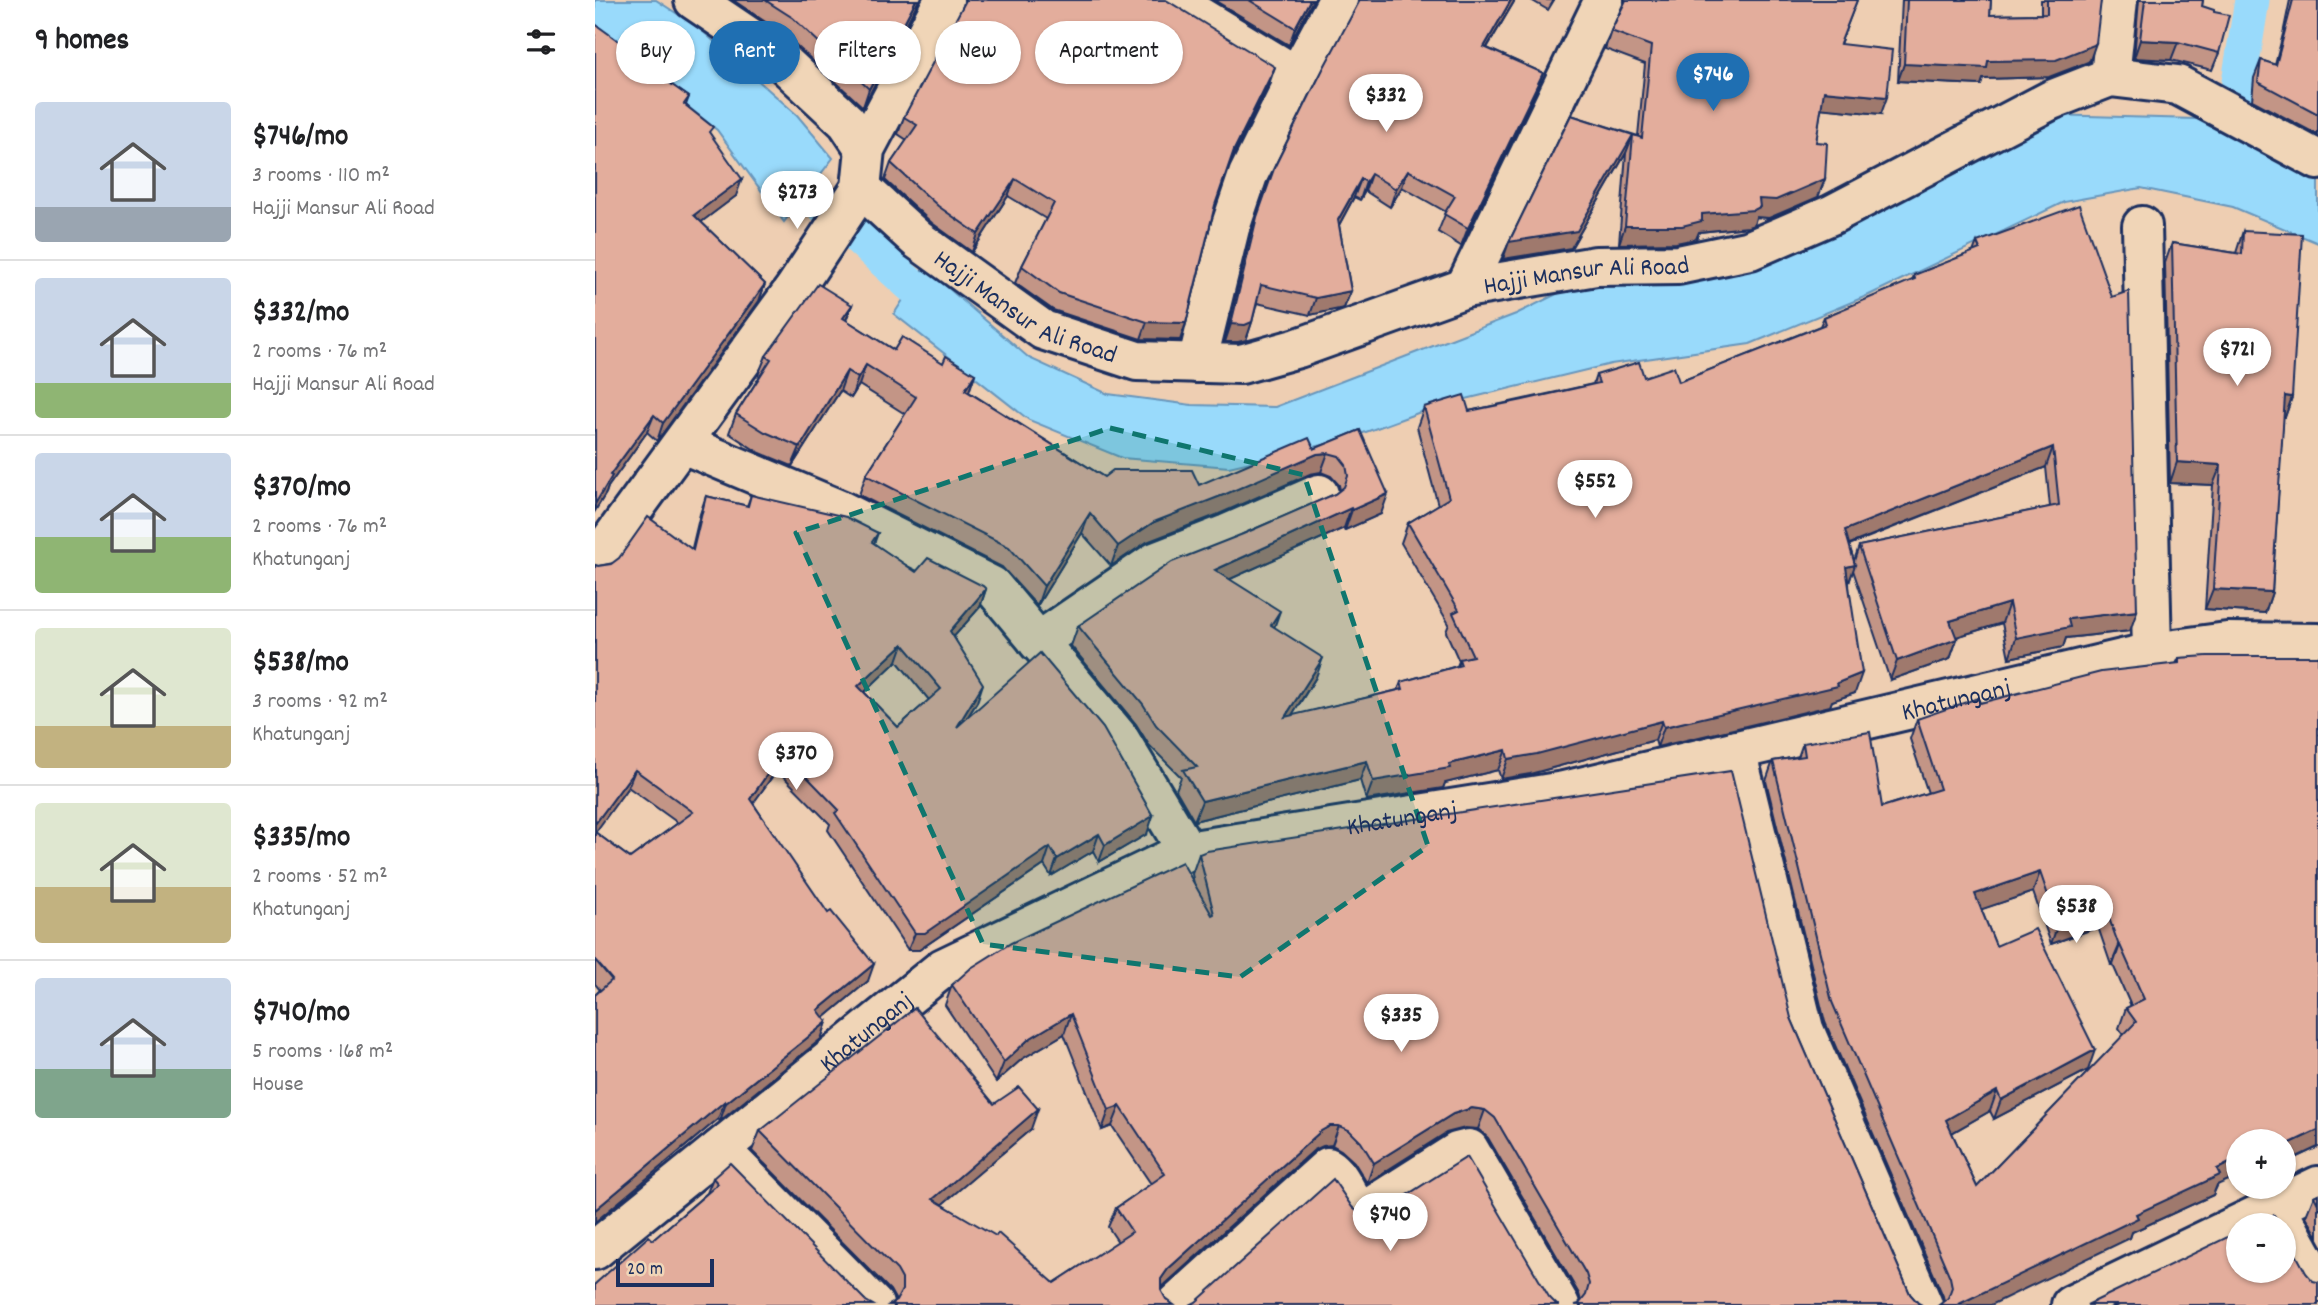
<!DOCTYPE html>
<html lang="en">
<head>
<meta charset="utf-8">
<style>
	body { margin:0; font-family:Dekko,sans-serif; background:#f2f2f2; color:#202124; height:100vh; display:flex; flex-direction:column; font-size:26px; white-space:nowrap }
	* { box-sizing:border-box; margin:0 }
	p { font-size:23px; color:#757577 }
	.icon { flex:none; width:38px; height:38px; fill:none; stroke:currentColor; stroke-width:2; stroke-linecap:round; stroke-linejoin:round }
	.map { position:relative; flex:1; overflow:hidden }
	.sheet { display:flex; flex-direction:column; background:#fff; width:595px }
	.sheet>* { flex:none }
	.hud { position:absolute; left:21px; top:21px; width:665px; height:63px; display:flex; gap:14px }
	.buttons { position:absolute; left:1631px; top:1129px; display:grid; gap:14px }
	.buttons a { display:grid; place-items:center; width:70px; height:70px; border-radius:50%; background:#fff; box-shadow:0 2px 5px #0004; font-size:35px }
	.scale { position:absolute; left:21px; bottom:18px; width:98px; box-sizing:border-box; padding-left:7px; border:4px solid #1b2f5e; border-top:0; font-size:19px; line-height:24px; white-space:nowrap; color:#1b2f5e; -webkit-text-stroke:5px #f0d5b7; paint-order:stroke }
	.price { position:absolute; translate:-50% -60px; padding:0 16px; border-radius:24px; background:#fff; color:#222; font-size:23px; line-height:46px; filter:drop-shadow(0 2px 4px #0008) }
	.price::after { content:''; position:absolute; left:50%; top:42px; width:21px; height:16px; margin-left:-10px; background:inherit; clip-path:polygon(0 0,100% 0,50% 100%) }
	.price.selected { background:#1f6fb2; color:#fff }
	ul { padding:0; list-style:none }
	li { display:flex; align-items:center; gap:21px; height:175px; padding:0 35px }
	li+li { border-top:2px solid #e0e0e0 }
	li span { display:grid; place-items:center; flex:none; width:196px; height:140px; border-radius:7px; color:#555 }
	li>.icon { margin-inline-start:auto }
	span .icon { width:84px; height:84px; fill:#fffc; stroke-width:1 }
	li b { font-size:30px }
	h2 { display:flex; justify-content:space-between; align-items:center; height:84px; padding:0 35px; font-size:30px }
	.tag { padding:0 24px; border-radius:32px; background:#fff; box-shadow:0 2px 5px #0004; font-size:24px; line-height:63px }
	.tag.selected { background:#1f6fb2; color:#fff }
	main { display:flex; flex:1; min-height:0 }
	.map>svg:first-child { display:block }
	.water { fill:#99dafb; stroke:#6796bc; stroke-width:2 }
	.lines { fill:none; stroke-linecap:round; stroke-linejoin:round }
	.canal { stroke:#99dafb; stroke-width:35 }
	.street-casing { stroke:#1b2f5e; stroke-width:44 }
	.street { stroke:#f0d5b7; stroke-width:38 }
	.wall { fill:#c39586; stroke:#1b2f5e; stroke-width:2; fill-rule:evenodd }
	.shaded-wall { fill:#9f796d; stroke:#1b2f5e; stroke-width:2 }
	.building { fill:#e3ad9c; stroke:#1b2f5e; stroke-width:2; fill-rule:evenodd }
	.marked { fill:#0f766e; fill-opacity:0.2; stroke:#0f766e; stroke-width:5; stroke-dasharray:14 9; stroke-linejoin:round }
	.labels { text-anchor:middle; stroke-width:7; stroke-linejoin:round; paint-order:stroke }
	.street-label { font-size:26px; fill:#1b2f5e; stroke:#f0d5b7 }
</style>
</head>
<body>
<main>
<section class="sheet">
<h2>9 homes<svg class="icon" aria-label="filters" viewBox="0 0 24 24"><path d="M4 7h16M4 17h16"/><circle cx="9" cy="7" r="2"/><circle cx="15" cy="17" r="2"/></svg></h2>
<ul>
<li><span style="background:linear-gradient(#c9d6e8 75%,#9aa5b1 0)"><svg class="icon" aria-label="home" viewBox="0 0 24 24"><path d="M3 11l9-7 9 7M6 9v11h12V9"/></svg></span><div><b>$746/mo</b><p>3 rooms · 110 m²</p><p>Hajji Mansur Ali Road</p></div></li>
<li><span style="background:linear-gradient(#c9d6e8 75%,#8fb573 0)"><svg class="icon" aria-label="home" viewBox="0 0 24 24"><path d="M3 11l9-7 9 7M6 9v11h12V9"/></svg></span><div><b>$332/mo</b><p>2 rooms · 76 m²</p><p>Hajji Mansur Ali Road</p></div></li>
<li><span style="background:linear-gradient(#c9d6e8 60%,#8fb573 0)"><svg class="icon" aria-label="home" viewBox="0 0 24 24"><path d="M3 11l9-7 9 7M6 9v11h12V9"/></svg></span><div><b>$370/mo</b><p>2 rooms · 76 m²</p><p>Khatunganj</p></div></li>
<li><span style="background:linear-gradient(#dfe7d0 70%,#c2b280 0)"><svg class="icon" aria-label="home" viewBox="0 0 24 24"><path d="M3 11l9-7 9 7M6 9v11h12V9"/></svg></span><div><b>$538/mo</b><p>3 rooms · 92 m²</p><p>Khatunganj</p></div></li>
<li><span style="background:linear-gradient(#dfe7d0 60%,#c2b280 0)"><svg class="icon" aria-label="home" viewBox="0 0 24 24"><path d="M3 11l9-7 9 7M6 9v11h12V9"/></svg></span><div><b>$335/mo</b><p>2 rooms · 52 m²</p><p>Khatunganj</p></div></li>
<li><span style="background:linear-gradient(#c9d6e8 65%,#7fa58c 0)"><svg class="icon" aria-label="home" viewBox="0 0 24 24"><path d="M3 11l9-7 9 7M6 9v11h12V9"/></svg></span><div><b>$740/mo</b><p>5 rooms · 168 m²</p><p>House</p></div></li>
</ul>
</section>
<div class="map">
<svg width="1723" height="1305" viewBox="0 0 1723 1305">
	<rect width="100%" height="100%" fill="#eeceb2"/>
	<filter id="ink" filterUnits="userSpaceOnUse"><feTurbulence type="fractalNoise" baseFrequency=".0143" numOctaves="2"/><feDisplacementMap in="SourceGraphic" scale="14" xChannelSelector="R" yChannelSelector="G"/><feConvolveMatrix kernelMatrix="1 2 1 2 8 2 1 2 1" color-interpolation-filters="sRGB"/></filter>
	<g filter="url(#ink)">
		<g class="water">
			<path d="M0,0H61L104,28L202,115L238,158L189,222L122,130L0,32Z"/>
			<path d="M1455,115L1638,120L1668,153L1723,175V243L1638,207L1546,188L1469,202L1274,295L1155,344L1016,364L842,406L749,440L634,467L527,458L434,420L299,314L329,267L434,358L513,394L597,405L680,407L921,314L988,281L1111,274Z"/>
		</g>
		<g class="lines">
			<g class="canal">
				<path d="M1631,140L1638,120L1657,0"/>
				<path d="M178,158L192,173L317,286"/>
			</g>
			<g class="street-casing">
				<g id="street">
					<path d="M99,0L179,54L252,122L270,149"/>
					<path d="M577,0L702,76L743,0"/>
					<path d="M1515,77L1523,0"/>
					<path id="s1" d="M266,188L323,240L448,330L542,361L646,364L703,348L870,288L1001,266L1083,265L1155,250L1236,215L1456,100L1515,77L1583,85L1723,160"/>
					<path d="M1547,226L1557,652"/>
					<path d="M870,288L1009,0"/>
					<path d="M602,363L635,228L653,175L702,76"/>
					<path d="M88,444L245,510L397,586L524,738L592,851"/>
					<path d="M0,562L200,288L266,188L270,149L349,0"/>
					<path d="M443,642L560,562L632,534L724,494"/>
					<path d="M1141,750L1209,1029L1328,1305"/>
					<path d="M125,1149L279,1305"/>
					<path d="M1681,1206L1723,1282"/>
					<path id="s2" d="M0,1250L348,968L592,851L969,791L1557,652L1632,642L1723,643"/>
					<path d="M580,1305L733,1167C748,1176 753,1200 766,1213L862,1152L874,1149L965,1305"/>
					<path d="M1476,1305L1723,1186"/>
				</g>
			</g>
			<use href="#street" class="street"/>
		</g>
		<g class="wall">
			<path d="M138,0H324L268,107L191,36Z"/>
			<path d="M619,0H718L694,45Z"/>
			<path d="M765,0H920L892,48L948,73L941,90L866,246L843,232L851,212L807,187L795,207L770,191L765,200L759,197L744,225L756,291L749,308L715,315L662,303L657,322L651,340L643,342H630L656,234L673,183Z"/>
			<path d="M936,0H959L953,10Z"/>
			<path d="M1030,0H1262L1245,44L1286,114L1226,108L1221,142L1230,179L1223,197L1174,218L1161,217L1159,225L1153,227L1104,232L1101,239L1081,243L1024,244L1031,153L976,248L908,259L914,242L976,115L1043,136L1050,64L1010,49L1016,31Z"/>
			<path d="M1307,0H1396L1395,15L1446,14V0H1506L1495,60L1493,62L1454,77L1388,79L1386,85L1303,81Z"/>
			<path d="M1544,0H1608L1607,6L1624,53L1617,70L1576,60L1539,58Z"/>
			<path d="M1695,0H1723V135L1657,100L1659,78L1666,60L1680,65L1688,34Z"/>
			<path d="M0,24L73,83L94,97L91,105L115,134L141,196L106,222L170,284L164,301L62,441L52,432L13,487L11,493L1,509Z"/>
			<path d="M674,84L634,165L620,205L591,323L585,340L546,339L458,310L420,283L427,266L451,219L413,196L377,252L337,223L290,180L296,163L312,140L303,134L309,117Z"/>
			<path d="M1648,231L1697,397L1690,417H1688L1677,592L1670,613L1610,609L1618,485L1575,483L1570,263L1577,243L1641,253Z"/>
			<path d="M1382,242L1535,631L1471,638L1468,647L1414,658L1407,623L1361,637L1362,639L1355,659L1295,680L1258,570L1254,583L1260,693L1237,701L1235,706L1062,747L1060,740L935,774L906,779L903,770L850,783L848,788L771,800L765,780L599,821L581,790L586,777L554,745L541,724L476,646L483,626L648,534L740,494L745,490L744,485L736,476L726,472L715,474L624,514L552,542L516,566L487,533L442,606L407,567L264,495L271,475L310,414L264,385L256,398L245,391L197,466L163,452L134,433L141,414L165,376L163,375L171,356L257,305L251,320L299,350L348,363L380,374L374,392L509,477L604,485L719,449L765,430L786,514L750,530L749,528L635,579L679,627L721,677L697,716L803,690L806,682L862,666L864,661L851,632L854,624L806,543L813,523L843,505L822,427L829,407L874,411L998,384L1001,375L1049,377L1084,382L1225,326L1229,317L1317,281L1319,275L1378,252ZM1451,467L1455,507L1264,546L1259,561L1254,545Z"/>
			<path d="M156,495L283,533L279,544L321,572L391,589L385,607L359,636L382,702L372,718L552,834L504,862L498,851L456,876L449,865L324,950H313L233,830L235,824L182,770L158,803L273,981L229,1018L232,1022L226,1039L125,1121L123,1119L0,1222V995L5,990L0,984V565L3,566L97,548L105,514L111,496L152,506ZM302,661L334,700L303,727L269,692ZM33,787L83,823L35,858L0,832Z"/>
			<path d="M1723,656V1147L1689,1163V1141H1643L1618,1195L1537,1232L1535,1238L1349,1301L1348,1296L1230,1022L1171,781L1178,761L1203,757L1208,743L1287,807L1333,793L1315,739L1322,719L1385,703L1581,664L1584,658ZM1438,892L1456,944L1503,927L1516,965H1518L1536,1006L1531,1008L1524,1028L1529,1035L1382,1187L1357,1133L1395,1111L1399,1119L1493,1070L1401,946L1386,909Z"/>
			<path d="M604,854L1196,1018L1315,1294L1323,1303L984,1304L986,1301L984,1294L893,1138L883,1129L870,1128L851,1133L772,1183L759,1162L746,1150L737,1145L728,1146L719,1150L566,1288L300,1302V1299L295,1290L157,1151L165,1131L399,1104L436,1129L347,1204L459,1283L523,1242L513,1227L521,1208L556,1184L517,1126L507,1130L469,1034L427,1059L401,1082L350,1005L357,985L599,884L597,874Z"/>
			<path d="M118,1178L271,1301L58,1240L112,1193Z"/>
			<path d="M1723,1194V1237L1711,1216L1719,1196Z"/>
		</g>
		<g class="shaded-wall">
			<path d="M321,0H324L268,107L274,89Z"/>
			<path d="M715,0H718L694,45L700,28Z"/>
			<path d="M916,0H920L882,64L889,47Z"/>
			<path d="M1545,40L1583,42L1576,60L1539,58Z"/>
			<path d="M1501,43L1495,60L1493,62L1454,77L1388,79L1386,85L1303,81L1309,64L1393,61Z"/>
			<path d="M680,67L674,84L632,168L639,150Z"/>
			<path d="M948,73L941,90L866,246L873,228Z"/>
			<path d="M1229,91L1292,97L1286,114L1222,108Z"/>
			<path d="M1038,135L1031,153L976,248L908,259L914,242Z"/>
			<path d="M813,170L807,187L795,207L801,189Z"/>
			<path d="M776,174L770,191L765,200L771,182Z"/>
			<path d="M147,179L141,196L93,232L99,215Z"/>
			<path d="M420,179L413,196L377,252L383,234Z"/>
			<path d="M766,179L759,197L737,238L743,220Z"/>
			<path d="M1230,179L1223,197L1174,218L1161,217L1159,225L1153,227L1104,232L1101,239L1081,243L1024,244L1030,226L1107,214Z"/>
			<path d="M170,284L164,301L62,441L68,423Z"/>
			<path d="M756,291L749,308L715,315L721,298Z"/>
			<path d="M257,305L249,325L248,318Z"/>
			<path d="M552,322L591,323L585,340L546,339Z"/>
			<path d="M657,322L651,340L643,342H630L636,324Z"/>
			<path d="M271,365L264,385L256,398L263,378Z"/>
			<path d="M252,371L245,391L197,466L205,447Z"/>
			<path d="M380,374L373,394L370,390Z"/>
			<path d="M1690,396L1697,397L1690,417H1682Z"/>
			<path d="M59,415L52,432L13,487L11,493L0,511V504L15,475Z"/>
			<path d="M1458,447L1451,467L1242,549L1250,530Z"/>
			<path d="M733,453L726,472L715,474L624,514L552,542L516,566L523,546L559,522L722,454Z"/>
			<path d="M1582,462L1626,465L1618,485L1575,483Z"/>
			<path d="M793,494L786,514L750,530L757,510Z"/>
			<path d="M756,508L749,528L613,589L620,570Z"/>
			<path d="M495,513L487,533L442,606L449,586Z"/>
			<path d="M1260,565L1253,585L1251,567Z"/>
			<path d="M391,589L385,607L349,648L355,631Z"/>
			<path d="M1618,589L1677,592L1670,613L1610,609Z"/>
			<path d="M1414,603L1407,623L1348,641L1355,621Z"/>
			<path d="M685,611L678,631L676,625Z"/>
			<path d="M1542,611L1535,631L1471,638L1468,647L1414,658L1421,638L1473,619Z"/>
			<path d="M1362,639L1355,659L1295,680L1302,661Z"/>
			<path d="M308,644L302,661L257,704L263,686Z"/>
			<path d="M728,658L721,677L683,737L690,717Z"/>
			<path d="M1267,673L1260,693L1237,701L1235,706L1062,747L1069,727L1242,683Z"/>
			<path d="M388,684L382,702L355,745L362,727Z"/>
			<path d="M1067,721L1060,740L935,774L906,779L913,759Z"/>
			<path d="M911,750L903,770L850,783L848,788L771,800L778,781L854,764Z"/>
			<path d="M188,752L182,770L149,816L155,799Z"/>
			<path d="M772,761L765,780L599,821L607,801Z"/>
			<path d="M40,770L33,787L0,833V824Z"/>
			<path d="M558,816L552,834L504,862L510,845Z"/>
			<path d="M504,834L498,851L456,876L462,859Z"/>
			<path d="M455,847L449,865L324,950H313L320,933Z"/>
			<path d="M1445,872L1438,892L1373,914L1380,894Z"/>
			<path d="M1510,907L1503,927L1456,944L1463,924Z"/>
			<path d="M1525,945L1518,965H1516L1524,946Z"/>
			<path d="M279,964L273,981L217,1028L223,1010Z"/>
			<path d="M476,1014L469,1034L427,1059L401,1082L409,1062L434,1039Z"/>
			<path d="M232,1022L226,1039L125,1121L131,1103Z"/>
			<path d="M1500,1050L1493,1070L1399,1119L1406,1100Z"/>
			<path d="M1402,1091L1395,1111L1344,1140L1351,1120Z"/>
			<path d="M130,1101L123,1119L0,1222V1210Z"/>
			<path d="M525,1106L517,1126L507,1130L514,1110Z"/>
			<path d="M877,1108L890,1110L883,1129L870,1128L851,1133L772,1183L779,1163L858,1114Z"/>
			<path d="M443,1109L436,1129L331,1218L338,1199Z"/>
			<path d="M735,1126H744L737,1145L728,1146L719,1150L565,1289L566,1279L573,1269L726,1131Z"/>
			<path d="M1723,1130V1147L1689,1163V1146Z"/>
			<path d="M1643,1159V1176L1622,1185L1618,1195L1537,1232L1535,1238L1396,1305H1362L1541,1214L1622,1169Z"/>
		</g>
		<g class="building">
			<path d="M170,0H321L274,89L198,18Z"/>
			<path d="M371,0H571L680,67L639,150L620,205L591,323L552,322L464,293L427,266L459,203L420,179L383,234L343,206L296,163L322,125L309,117Z"/>
			<path d="M654,0H715L700,28Z"/>
			<path d="M765,0H916L889,47L948,73L873,228L849,214L860,196L813,170L801,189L776,174L771,182L766,179L743,220L756,291L721,298L666,285L657,322L650,325L636,324L662,217L680,166L728,69Z"/>
			<path d="M1031,0H1262L1245,44L1297,50L1292,97L1229,91L1221,142L1232,143L1230,179L1181,200L1164,199L1165,207L1159,210L1107,214V221L1087,226H1030L1038,135L982,231L914,242L976,115L1047,138L1056,46L1016,31Z"/>
			<path d="M1312,0H1396L1395,15L1452,14V0H1506L1501,43L1499,45L1461,60L1393,61L1392,68L1309,64Z"/>
			<path d="M1550,0H1608L1607,6L1619,10V12L1634,15L1624,53L1583,42L1545,40Z"/>
			<path d="M1698,0H1723V114L1663,82L1666,60L1681,65Z"/>
			<path d="M0,24L75,78L73,82L94,97L89,104L118,127L114,132L147,179L99,215L170,284L68,423L59,415L15,475L17,476L0,504Z"/>
			<path d="M1484,205L1517,297L1534,291L1542,611L1473,619L1475,627L1421,638L1414,603L1355,621L1362,639L1302,661L1264,546L1464,505L1458,447L1250,530L1260,565L1251,567L1267,673L1242,683L1243,686L1069,727L1067,721L942,754L913,759L911,750L854,764L855,768L778,781L772,761L607,801L588,770L602,767L561,725L548,704L483,626L577,562L648,534L740,494L749,487L753,476L751,465L744,456L733,453L722,454L631,494L559,522L523,546L495,513L449,586L414,547L271,475L321,397L271,365L263,378L252,371L205,447L170,432L141,414L176,359L171,356L223,284L257,305L248,318L299,350L307,337L348,363L351,356L380,374L370,390L509,477L518,470H597L604,485L714,438L719,449L765,430L793,494L757,510L756,508L620,570L685,611L676,625L728,658L690,717L808,689L806,682L866,665L864,659L878,656L858,613L864,610L813,523L854,498L829,407L869,395L874,411L928,400L1004,383L1001,375L1044,362L1049,377L1079,367L1084,382L1231,324L1229,317L1320,279L1319,275L1385,249L1382,242Z"/>
			<path d="M1648,231L1707,234L1697,397L1690,396L1677,592L1618,589L1626,465L1582,462L1577,243L1647,254Z"/>
			<path d="M156,495L251,517L283,533L277,542L321,572L333,558L388,586L391,589L355,631L388,684L362,727L445,653L508,728L558,816L510,845L504,834L462,859L455,847L330,933H320L240,813L244,810L188,752L155,799L233,913L236,911L279,964L223,1010L232,1022L131,1103L130,1101L0,1210V995L17,980L0,960V832L35,858L98,812L40,770L0,824V565L3,566L16,564L24,558L53,517L98,550L111,496L153,506ZM308,644L346,689L303,727L263,686Z"/>
			<path d="M1612,656H1723V1130L1689,1146V1141H1643V1159L1622,1169L1625,1175L1541,1214L1543,1218L1362,1305H1344L1353,1298L1357,1287L1355,1277L1237,1002L1178,761L1210,756L1208,743L1275,732L1287,807L1345,789L1322,719L1383,698L1385,703L1506,672L1584,663V658ZM1445,872L1463,924L1510,907L1524,946L1525,945L1549,999L1531,1008L1541,1022L1382,1187L1351,1120L1402,1091L1406,1100L1500,1050L1440,929L1401,946L1380,894Z"/>
			<path d="M1136,771L1196,1018L1315,1294L1323,1303L1327,1305H980L984,1304L991,1295L994,1284L991,1274L900,1118L890,1110L877,1108L858,1114L779,1163L766,1142L754,1130L744,1126H735L726,1131L573,1269L566,1279V1290L571,1299L579,1305H294L301,1301L307,1290V1279L302,1270L165,1131L320,1008L399,1104L424,1087L443,1109L338,1199L401,1236L403,1233L459,1283L537,1232L521,1208L570,1174L525,1106L514,1110L476,1014L434,1039L409,1062L357,985L376,968L416,943L587,862L617,915L619,914L604,854L612,851Z"/>
			<path d="M872,1157L954,1297L962,1305H964H595L601,1302L738,1179L757,1207L764,1213L776,1215L785,1212Z"/>
			<path d="M135,1163L271,1301L278,1305H0V1284L54,1236L58,1240L123,1184L118,1178Z"/>
			<path d="M1723,1194V1204L1719,1196Z"/>
			<path d="M1679,1215L1685,1225H1659Z"/>
			<path d="M1643,1232V1270H1689V1232L1711,1273L1718,1281L1723,1282V1305H1492Z"/>
		</g>
	</g>
	<path class="marked" d="M515,428L709,475L833,846L645,977L388,944L201,533Z"/>
	<g class="labels">
		<g class="street-label">
			<text dy="9" stroke="none"><textPath href="#s1" startOffset="793">Hajji Mansur Ali Road</textPath></text>
			<text dy="9" stroke="none"><textPath href="#s1" startOffset="205">Hajji Mansur Ali Road</textPath></text>
			<text dy="9" stroke="none"><textPath href="#s2" startOffset="1503">Khatunganj</textPath></text>
			<text dy="9" stroke="none"><textPath href="#s2" startOffset="936">Khatunganj</textPath></text>
			<text dy="9" stroke="none"><textPath href="#s2" startOffset="348">Khatunganj</textPath></text>
		</g>
	</g>
</svg>
<div class="buttons">
<a>+</a>
<a>−</a>
</div>
<div class="scale">20 m</div>
<b class="price selected" style="left:1118px;top:113px">$746</b>
<b class="price" style="left:791px;top:134px">$332</b>
<b class="price" style="left:202px;top:231px">$273</b>
<b class="price" style="left:1642px;top:388px">$721</b>
<b class="price" style="left:1000px;top:520px">$552</b>
<b class="price" style="left:201px;top:792px">$370</b>
<b class="price" style="left:1481px;top:945px">$538</b>
<b class="price" style="left:806px;top:1054px">$335</b>
<b class="price" style="left:795px;top:1253px">$740</b>
<div class="hud">
<a class="tag">Buy</a>
<a class="tag selected">Rent</a>
<a class="tag">Filters</a>
<a class="tag">New</a>
<a class="tag">Apartment</a>
</div>
</div>
</main>
</body>
</html>
